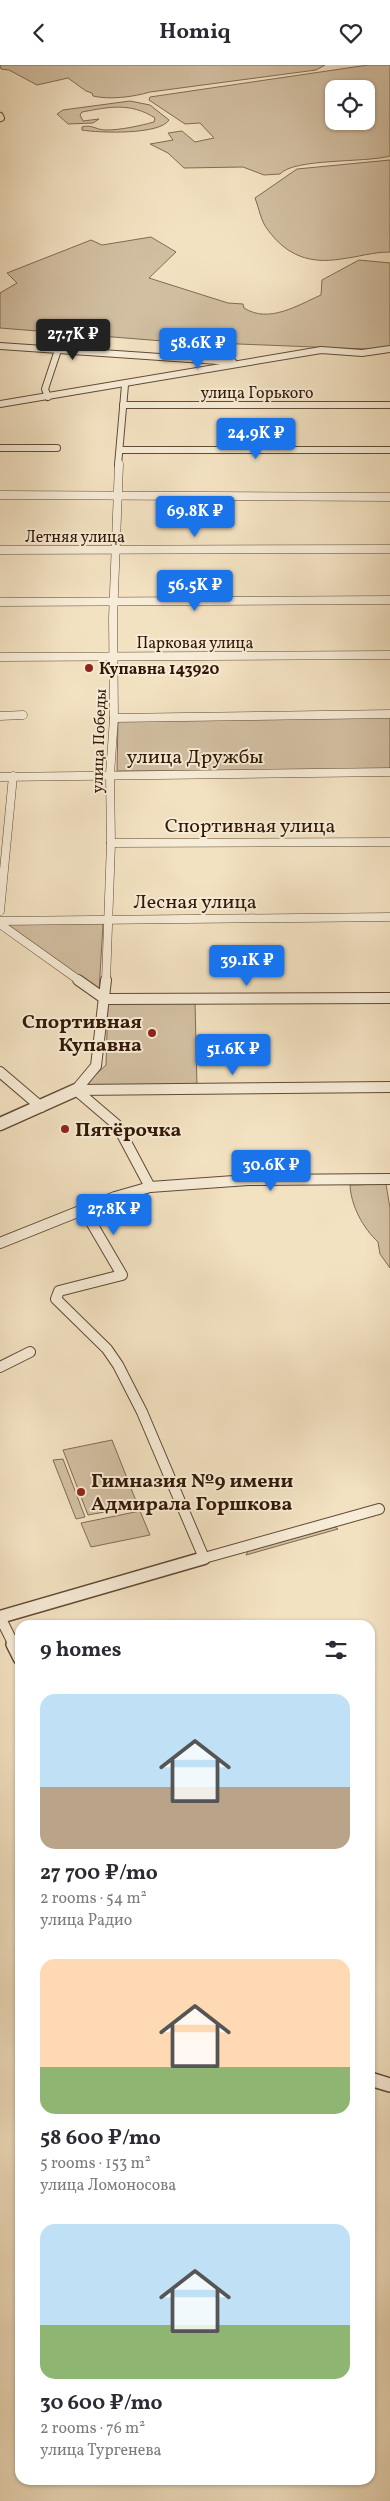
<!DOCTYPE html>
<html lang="en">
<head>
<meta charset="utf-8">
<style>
	body { margin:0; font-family:Vollkorn,serif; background:#f2f2f3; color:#2b2b33; height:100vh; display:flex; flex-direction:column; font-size:19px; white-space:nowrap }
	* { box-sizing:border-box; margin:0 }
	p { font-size:16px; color:#7c7c81 }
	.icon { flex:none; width:28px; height:28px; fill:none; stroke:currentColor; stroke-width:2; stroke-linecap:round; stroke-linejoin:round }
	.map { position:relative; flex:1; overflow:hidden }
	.side { position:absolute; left:15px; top:1555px; width:360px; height:865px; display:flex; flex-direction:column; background:#fff; border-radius:15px; box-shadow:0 1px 4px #0004 }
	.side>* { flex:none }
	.buttons { position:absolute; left:325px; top:15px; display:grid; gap:10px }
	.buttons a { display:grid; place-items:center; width:50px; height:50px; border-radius:10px; background:#fff; box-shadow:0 1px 4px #0004; font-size:25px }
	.price { position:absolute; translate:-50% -42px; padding:0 11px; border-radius:5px; background:#1a73e8; color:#fff; font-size:16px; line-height:32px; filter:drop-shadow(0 1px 2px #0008) }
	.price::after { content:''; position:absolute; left:50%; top:30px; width:15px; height:11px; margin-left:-8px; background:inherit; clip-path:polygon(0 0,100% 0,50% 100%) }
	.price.on { background:#222; color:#fff }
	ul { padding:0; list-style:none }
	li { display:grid; align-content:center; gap:10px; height:265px; padding:0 25px }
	li span { display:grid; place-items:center; height:155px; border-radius:15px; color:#555 }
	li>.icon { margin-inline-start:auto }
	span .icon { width:90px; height:90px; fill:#fffc; stroke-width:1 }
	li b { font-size:21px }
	h2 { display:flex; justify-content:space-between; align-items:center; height:60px; padding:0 25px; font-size:21px }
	header { display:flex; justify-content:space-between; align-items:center; height:65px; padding:0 25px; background:#fff; font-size:22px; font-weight:700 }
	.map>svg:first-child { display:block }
	.green { fill:#d2bfa2; stroke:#826b54; fill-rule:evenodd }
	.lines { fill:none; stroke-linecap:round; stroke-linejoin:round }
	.minor-far3-casing { stroke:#624a34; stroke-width:8 }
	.minor-far2-casing { stroke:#624a34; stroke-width:9 }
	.minor-far1-casing { stroke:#624a34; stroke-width:12 }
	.minor-casing { stroke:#624a34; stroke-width:16 }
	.tertiary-casing { stroke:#624a34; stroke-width:15 }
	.minor-far3 { stroke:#f7ecd7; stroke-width:6 }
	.minor-far2 { stroke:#f7ecd7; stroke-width:8 }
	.minor-far1 { stroke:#f7ecd7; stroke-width:10 }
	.minor { stroke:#f7ecd7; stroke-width:13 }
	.tertiary { stroke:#f7ecd7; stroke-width:12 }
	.poi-dot { fill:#8f2418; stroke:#f7ecd7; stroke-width:2 }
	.labels { text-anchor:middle; stroke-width:4; stroke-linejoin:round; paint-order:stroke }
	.far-street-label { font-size:16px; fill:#321705; stroke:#f7ecd7 }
	.far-poi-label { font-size:16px; font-weight:bold; fill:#321705; stroke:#f7ecd7; text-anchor:start }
	.street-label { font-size:20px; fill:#321705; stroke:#f7ecd7 }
	.poi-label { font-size:20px; font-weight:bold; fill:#321705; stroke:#f7ecd7; text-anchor:start }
</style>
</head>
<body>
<header><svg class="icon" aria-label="back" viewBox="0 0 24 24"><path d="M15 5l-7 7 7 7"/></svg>Homiq<svg class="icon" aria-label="heart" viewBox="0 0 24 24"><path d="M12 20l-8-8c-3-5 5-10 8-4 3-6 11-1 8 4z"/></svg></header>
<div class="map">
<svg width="390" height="2436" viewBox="0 0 390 2436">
	<rect width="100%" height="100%" fill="#f3e2c2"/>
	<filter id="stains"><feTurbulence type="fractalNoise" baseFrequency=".004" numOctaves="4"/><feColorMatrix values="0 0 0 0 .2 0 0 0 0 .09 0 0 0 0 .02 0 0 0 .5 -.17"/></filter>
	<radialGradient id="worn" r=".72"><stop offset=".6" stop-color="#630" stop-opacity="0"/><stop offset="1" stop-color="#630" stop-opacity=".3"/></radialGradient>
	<g class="green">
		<path d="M0,0H325L316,5L150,27C133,32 110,35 93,31L92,28L86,26L68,13L37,20L9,5L1,4Z"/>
		<path d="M368,0H390V91C365,98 294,93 280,109L264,110L243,102L184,103L168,88L150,79L173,75L168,68L182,66L195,77L214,73L200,58L185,59L149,35L150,32ZM334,24H366V56H334Z"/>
		<path d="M130,36L150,40L169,55C160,70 99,68 82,65V62C92,59 96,65 106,65C121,65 139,61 154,57L155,53C130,37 109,42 82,47L80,50L83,56L99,54L93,58L68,59L57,49L63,45Z"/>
		<path d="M390,95V187C373,187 358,192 341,194C310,199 287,191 268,165C261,157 259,143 255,133L297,104Z"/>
		<path d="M151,172L176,187L149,213L228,238L243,239L244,243C269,259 298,240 321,230L322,215L359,195L390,198V285L163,276L0,263V228L17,218L7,208L91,175L102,180Z"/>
		<path d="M390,652V706H117L118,656Z"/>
		<path d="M100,857L103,860L99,926L8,860L10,859Z"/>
		<path d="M195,935L197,1022L86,1023L93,1012L106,1000L108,936Z"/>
		<path d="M386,1119L390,1143V1203L380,1189L378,1177C363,1163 351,1141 350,1120Z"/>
		<path d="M112,1375L138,1441L88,1450L63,1385Z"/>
		<path d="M63,1394L85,1452L76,1454L53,1395Z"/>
		<path d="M140,1446L150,1470L91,1482L81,1458Z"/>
		<path d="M335,1462L338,1464L246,1490L248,1486Z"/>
	</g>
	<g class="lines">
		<g class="minor-far3-casing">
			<g id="minor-far3">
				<path d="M0,51L1,53"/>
				<path d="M0,281L233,297"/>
				<path d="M48,332L45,324L58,285"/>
				<path d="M0,339L321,285L362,288L390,284"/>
				<path d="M123,340H390"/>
				<path d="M0,383H57"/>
				<path d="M121,385H390"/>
				<path d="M118,400L125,320"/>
			</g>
		</g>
		<g class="minor-far2-casing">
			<g id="minor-far2">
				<path d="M0,430L390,432"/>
				<path d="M0,485L390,484"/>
				<path d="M0,537L390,535"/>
				<path d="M0,592L390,590"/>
				<path d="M0,651L23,650"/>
				<path d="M114,653L390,649"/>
				<path d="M0,712L390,707"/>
				<path d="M111,778L390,777"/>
				<path d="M0,846L13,711"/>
				<path d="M0,856L390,852"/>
				<path d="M0,859L80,916"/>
				<path d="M106,916L111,778L110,709L114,653L113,553L119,399"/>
			</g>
		</g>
		<g class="minor-far1-casing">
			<g id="minor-far1">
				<path d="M78,915L105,934L390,933"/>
				<path d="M0,1007L41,1042"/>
				<path d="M76,1025L96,1001L106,915"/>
				<path d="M76,1025L390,1022"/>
				<path d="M76,1025L117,1060L150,1122"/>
				<path d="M84,1145L122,1210L59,1226L56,1234L107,1284L118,1300L142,1347L204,1493L379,1444"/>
				<path d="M0,1178L115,1132L150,1122L248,1115L390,1114"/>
				<path d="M0,1302L30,1287"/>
				<path d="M0,1552L14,1580"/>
			</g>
		</g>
		<g class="minor-casing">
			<g id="minor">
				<path d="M13,1579L20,1593"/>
				<path d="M370,2014L390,2020"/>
			</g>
		</g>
		<g class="tertiary-casing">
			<g id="tertiary">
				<path d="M0,1059L76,1025"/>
				<path d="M0,1552L204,1493"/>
			</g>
		</g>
		<use href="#minor-far3" class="minor-far3"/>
		<use href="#minor-far2" class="minor-far2"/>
		<use href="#minor-far1" class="minor-far1"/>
		<use href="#minor" class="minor"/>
		<use href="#tertiary" class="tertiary"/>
	</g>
	<g class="poi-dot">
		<circle cx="89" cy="603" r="5"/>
		<circle cx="152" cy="968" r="5"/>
		<circle cx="65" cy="1064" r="5"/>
		<circle cx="81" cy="1427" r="5"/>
	</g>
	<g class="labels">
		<g class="far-street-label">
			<text x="257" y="333">улица Горького</text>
			<text x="75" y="477">Летняя улица</text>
			<text x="195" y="583">Парковая улица</text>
			<text transform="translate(98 676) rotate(-88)" y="6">улица Победы</text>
		</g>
		<g class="far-poi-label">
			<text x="99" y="609">Купавна 143920</text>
		</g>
		<g class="street-label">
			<text x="195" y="698">улица Дружбы</text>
			<text x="250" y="767">Спортивная улица</text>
			<text x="195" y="843">Лесная улица</text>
		</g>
		<g class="poi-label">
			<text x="142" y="963" text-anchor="end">Спортивная<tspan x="142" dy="23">Купавна</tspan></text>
			<text x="75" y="1071">Пятёрочка</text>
			<text x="91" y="1422">Гимназия №9 имени<tspan x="91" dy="23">Адмирала Горшкова</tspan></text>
		</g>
	</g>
	<rect width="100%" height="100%" filter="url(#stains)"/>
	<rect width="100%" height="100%" fill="url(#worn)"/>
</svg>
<div class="buttons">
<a><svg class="icon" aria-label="locate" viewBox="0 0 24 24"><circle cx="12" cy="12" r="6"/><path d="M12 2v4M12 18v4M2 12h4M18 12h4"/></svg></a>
</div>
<b class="price on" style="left:73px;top:296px">27.7K ₽</b>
<b class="price" style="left:198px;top:305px">58.6K ₽</b>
<b class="price" style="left:256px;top:395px">24.9K ₽</b>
<b class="price" style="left:195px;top:473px">69.8K ₽</b>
<b class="price" style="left:195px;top:547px">56.5K ₽</b>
<b class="price" style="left:247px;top:922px">39.1K ₽</b>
<b class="price" style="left:233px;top:1011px">51.6K ₽</b>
<b class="price" style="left:271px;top:1127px">30.6K ₽</b>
<b class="price" style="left:114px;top:1171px">27.8K ₽</b>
<section class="side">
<h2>9 homes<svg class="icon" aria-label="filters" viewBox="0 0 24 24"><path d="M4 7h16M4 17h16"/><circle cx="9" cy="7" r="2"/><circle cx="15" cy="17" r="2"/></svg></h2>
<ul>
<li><span style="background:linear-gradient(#bfe0f5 60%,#b9a48a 0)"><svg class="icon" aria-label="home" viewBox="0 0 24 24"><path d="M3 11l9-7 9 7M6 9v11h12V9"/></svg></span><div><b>27 700 ₽/mo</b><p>2 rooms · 54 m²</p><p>улица Радио</p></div></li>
<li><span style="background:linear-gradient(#ffd9b3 70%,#8fb573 0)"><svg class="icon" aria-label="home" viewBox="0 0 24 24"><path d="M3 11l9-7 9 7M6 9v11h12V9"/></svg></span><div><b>58 600 ₽/mo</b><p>5 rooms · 153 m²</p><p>улица Ломоносова</p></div></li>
<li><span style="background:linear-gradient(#bfe0f5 65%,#8fb573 0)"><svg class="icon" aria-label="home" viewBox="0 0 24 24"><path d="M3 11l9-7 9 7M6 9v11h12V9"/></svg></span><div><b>30 600 ₽/mo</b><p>2 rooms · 76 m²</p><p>улица Тургенева</p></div></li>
</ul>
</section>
</div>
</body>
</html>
